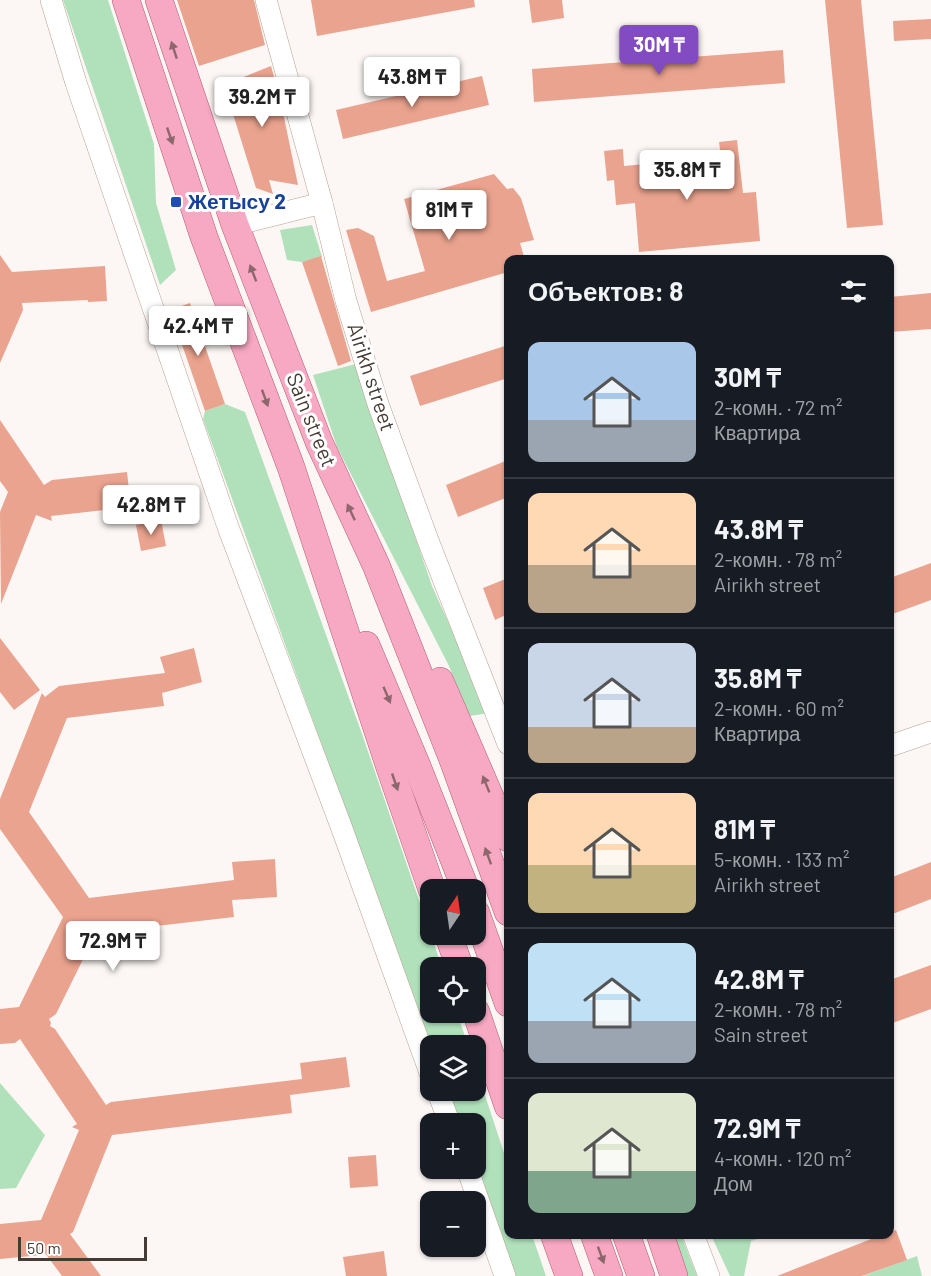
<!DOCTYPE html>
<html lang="ru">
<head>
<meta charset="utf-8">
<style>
	body { margin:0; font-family:Barlow,sans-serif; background:#20242c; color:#f1f3f6; height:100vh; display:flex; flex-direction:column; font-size:22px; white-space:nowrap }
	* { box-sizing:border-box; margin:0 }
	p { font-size:20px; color:#9ea1a6 }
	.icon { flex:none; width:33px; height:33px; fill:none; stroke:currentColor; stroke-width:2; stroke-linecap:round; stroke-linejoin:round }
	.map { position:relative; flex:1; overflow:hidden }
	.side { position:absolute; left:504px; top:255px; width:390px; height:984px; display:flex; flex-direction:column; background:#171b24; border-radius:12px; box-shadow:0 2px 4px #0004 }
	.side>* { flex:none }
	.needle { width:39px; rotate:13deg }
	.fabs { position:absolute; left:420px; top:879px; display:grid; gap:12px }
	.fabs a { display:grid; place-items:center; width:66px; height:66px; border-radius:12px; background:#171b24; box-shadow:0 2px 4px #0004; font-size:30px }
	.scale { position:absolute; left:18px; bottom:15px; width:129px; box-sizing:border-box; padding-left:6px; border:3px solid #453b34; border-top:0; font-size:16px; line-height:21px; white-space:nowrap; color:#453b34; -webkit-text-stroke:4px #fff; paint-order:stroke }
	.price { position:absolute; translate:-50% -51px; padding:0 14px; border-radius:6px; background:#fff; color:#222; font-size:20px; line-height:39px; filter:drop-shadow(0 2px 3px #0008) }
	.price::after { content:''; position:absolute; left:50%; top:36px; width:18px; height:14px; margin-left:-9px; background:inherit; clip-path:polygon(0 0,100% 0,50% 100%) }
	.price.current { background:#834bc2; color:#fff }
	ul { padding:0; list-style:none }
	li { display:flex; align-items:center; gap:18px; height:150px; padding:0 24px }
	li+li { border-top:2px solid #363941 }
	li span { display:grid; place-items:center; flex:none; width:168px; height:120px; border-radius:12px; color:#555 }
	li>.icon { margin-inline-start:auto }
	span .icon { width:72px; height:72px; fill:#fffc; stroke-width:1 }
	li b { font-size:26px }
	h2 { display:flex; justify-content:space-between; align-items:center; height:72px; padding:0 24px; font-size:26px }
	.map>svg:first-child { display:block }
	.green { fill:#b0e1bb }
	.building { fill:#eaa38e }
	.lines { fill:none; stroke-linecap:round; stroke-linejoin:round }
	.minor-casing { stroke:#b9a191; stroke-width:22 }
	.major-casing { stroke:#b55c76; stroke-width:28 }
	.minor { stroke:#fff; stroke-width:21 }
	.major { stroke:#f7a8c2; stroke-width:27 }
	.oneway { fill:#8c676d }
	.transit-dot { fill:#1a4fb4; stroke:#fff; stroke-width:2 }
	.labels { text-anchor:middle; stroke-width:6; stroke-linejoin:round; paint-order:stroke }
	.transit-label { font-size:21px; font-weight:bold; fill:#164399; stroke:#fff; text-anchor:start }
	.street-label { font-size:21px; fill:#453b34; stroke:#fff }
</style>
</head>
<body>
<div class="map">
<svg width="931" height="1276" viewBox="0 0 931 1276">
	<rect width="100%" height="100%" fill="#fcf7f4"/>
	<g class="green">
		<path d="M63,0H108L154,144L156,203L176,270L160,285Z"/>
		<path d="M312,225L322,257L302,262L287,260L280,230Z"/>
		<path d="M356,364L432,586L489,713L470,716L448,664L337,447L313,375Z"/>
		<path d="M225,404L245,412L361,731L442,967L430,968V1012L457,1013L468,1045H431L203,419L205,411Z"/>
		<path d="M476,1068L508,1165V1234L532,1235L546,1276H514L475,1169L476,1124L459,1123L447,1091L476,1090Z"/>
		<path d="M0,1083L45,1135L16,1188L0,1189Z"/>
		<path d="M668,1235H681L697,1276H683Z"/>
		<path d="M711,1235H770L751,1241L744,1276H730Z"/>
		<path d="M917,1256L922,1276H863Z"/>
	</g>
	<g class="building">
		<path d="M177,0H254L265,45L199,66Z"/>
		<path d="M311,0H474L475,7L317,36Z"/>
		<path d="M529,0H562L564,18L532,23Z"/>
		<path d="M825,0H861L883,225L847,228Z"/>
		<path d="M931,19V39L894,41L893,21Z"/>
		<path d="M783,50L785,83L534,102L532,69Z"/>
		<path d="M271,66L280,98L298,185L269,180L273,194L256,188L224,85Z"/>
		<path d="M482,76L489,105L343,139L336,110Z"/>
		<path d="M737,140L743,193L756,192L760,241L639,252L635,203L616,205L614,180L607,181L604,151L623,149L624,166L721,157L719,142Z"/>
		<path d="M494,174L507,189L513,188L521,198L534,240L520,243L525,260H508V272L371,312L346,230L358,228L374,236L387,281L425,271L404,199Z"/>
		<path d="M0,255L12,272L105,266L107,301L88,302V300L22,303L23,310L0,363Z"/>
		<path d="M321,256L351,361L338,366L302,262Z"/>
		<path d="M931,293V329L890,332V297Z"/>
		<path d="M190,303L225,404L205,411L170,310Z"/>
		<path d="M508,345V378L420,406L410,376Z"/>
		<path d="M0,420L44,485L52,480L127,472L131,507L51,516L52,521L36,515L1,604L0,512L8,492L0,481Z"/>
		<path d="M508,460V497L458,517L446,485Z"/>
		<path d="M161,520L166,546L141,551L136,525Z"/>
		<path d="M931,563V600L890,615V578Z"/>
		<path d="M508,578V614L495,620L483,588Z"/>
		<path d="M0,638L40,690L14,710L0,692Z"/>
		<path d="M194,648L202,682L162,693L164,706L67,718L29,812L89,898L234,880L232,862L275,859L277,897L232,900L234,917L96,933L56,1014L49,1019L51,1023L50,1026L55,1029L106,1105L111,1102L302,1079L300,1063L346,1057L350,1087L290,1095L292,1113L112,1135L73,1232L70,1234L101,1276H62L45,1253L42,1255L0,1259V1224L41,1220L79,1130L72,1127L77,1124L20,1039L15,1043L0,1044V1009L19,1007L63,917L0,829V799L42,693L45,697L59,686L165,673L160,657Z"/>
		<path d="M931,862V899L890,915V878Z"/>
		<path d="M931,965V1009L890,1024V980Z"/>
		<path d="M376,1155L378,1186L350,1188L348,1157Z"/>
		<path d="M896,1230L907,1260L862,1276H777L884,1234H890V1232Z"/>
		<path d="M384,1251L387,1276H346L343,1257Z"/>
	</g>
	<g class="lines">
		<g class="minor-casing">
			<g id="minor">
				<path d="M51,0L76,83L228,527L341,826L430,1073"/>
				<path d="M266,0L322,203L346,301L378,404L429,543L508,744"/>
				<path d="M235,225L322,203"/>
				<path d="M890,746L931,732"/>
				<path d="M437,1090L450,1124"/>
				<path d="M467,1168L505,1276"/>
				<path d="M693,1234L709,1276"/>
			</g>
		</g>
		<g class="major-casing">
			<g id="major">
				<path d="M126,0L204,237L291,467L390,768L432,890"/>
				<path d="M159,0L235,225L319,442L376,565L453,760L508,912"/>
				<path d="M366,645L417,766L466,890"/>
				<path d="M440,681L508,838"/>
				<path d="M476,913L508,1003"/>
				<path d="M448,934L460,968"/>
				<path d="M476,1012L508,1106"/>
				<path d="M554,1234L569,1276"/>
				<path d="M594,1234L609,1276"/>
				<path d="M626,1234L641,1276"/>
				<path d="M660,1234L674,1276"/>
			</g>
		</g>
		<use href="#minor" class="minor"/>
		<use href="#major" class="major"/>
	</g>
	<defs><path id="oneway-solid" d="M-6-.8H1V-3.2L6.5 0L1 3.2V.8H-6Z" transform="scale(1.5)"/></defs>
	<g class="oneway">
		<use href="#oneway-solid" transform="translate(174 50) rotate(-108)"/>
		<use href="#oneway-solid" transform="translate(170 136) rotate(71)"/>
		<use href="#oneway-solid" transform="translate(253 273) rotate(-111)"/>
		<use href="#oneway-solid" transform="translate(265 398) rotate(70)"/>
		<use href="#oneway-solid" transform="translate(351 512) rotate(-115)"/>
		<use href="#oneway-solid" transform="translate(387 695) rotate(67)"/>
		<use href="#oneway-solid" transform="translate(395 782) rotate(71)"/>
		<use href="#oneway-solid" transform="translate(486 784) rotate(-112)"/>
		<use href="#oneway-solid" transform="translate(488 856) rotate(-110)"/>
		<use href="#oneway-solid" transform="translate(601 1255) rotate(70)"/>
	</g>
	<rect class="transit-dot" x="170" y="196" width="12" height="12" rx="3"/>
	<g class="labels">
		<g class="transit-label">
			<text x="188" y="209">Жетысу 2</text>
		</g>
		<g class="street-label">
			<text transform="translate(371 377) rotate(72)" y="7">Airikh street</text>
			<text transform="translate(311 420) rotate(68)" y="7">Sain street</text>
		</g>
	</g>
</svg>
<div class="fabs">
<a><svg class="needle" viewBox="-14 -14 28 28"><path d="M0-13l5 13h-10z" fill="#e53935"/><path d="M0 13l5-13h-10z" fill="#9ea1a6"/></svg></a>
<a><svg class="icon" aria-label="locate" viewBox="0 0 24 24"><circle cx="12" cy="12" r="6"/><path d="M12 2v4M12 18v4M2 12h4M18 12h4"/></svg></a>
<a><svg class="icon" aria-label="layers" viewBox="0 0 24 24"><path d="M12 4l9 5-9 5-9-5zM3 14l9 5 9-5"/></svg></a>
<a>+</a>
<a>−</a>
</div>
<div class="scale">50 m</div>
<b class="price current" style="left:659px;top:76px">30M ₸</b>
<b class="price" style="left:412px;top:108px">43.8M ₸</b>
<b class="price" style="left:262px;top:128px">39.2M ₸</b>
<b class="price" style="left:687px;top:201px">35.8M ₸</b>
<b class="price" style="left:449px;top:241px">81M ₸</b>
<b class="price" style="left:198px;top:357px">42.4M ₸</b>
<b class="price" style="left:151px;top:536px">42.8M ₸</b>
<b class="price" style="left:113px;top:972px">72.9M ₸</b>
<section class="side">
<h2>Объектов: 8<svg class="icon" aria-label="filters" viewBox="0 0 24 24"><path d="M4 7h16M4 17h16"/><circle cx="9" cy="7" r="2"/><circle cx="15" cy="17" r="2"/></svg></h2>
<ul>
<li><span style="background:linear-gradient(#a9c7e8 65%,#9aa5b1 0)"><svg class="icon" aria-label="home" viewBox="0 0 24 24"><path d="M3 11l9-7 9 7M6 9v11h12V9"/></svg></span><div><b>30M ₸</b><p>2-комн. · 72 m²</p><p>Квартира</p></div></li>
<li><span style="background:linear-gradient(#ffd9b3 60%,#b9a48a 0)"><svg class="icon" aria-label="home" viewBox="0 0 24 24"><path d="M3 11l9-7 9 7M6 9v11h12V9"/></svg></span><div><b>43.8M ₸</b><p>2-комн. · 78 m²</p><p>Airikh street</p></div></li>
<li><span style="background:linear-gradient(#c9d6e8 70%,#b9a48a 0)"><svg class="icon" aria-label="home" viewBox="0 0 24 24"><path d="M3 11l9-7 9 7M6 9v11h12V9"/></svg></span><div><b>35.8M ₸</b><p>2-комн. · 60 m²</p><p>Квартира</p></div></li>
<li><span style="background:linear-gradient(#ffd9b3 60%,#c2b280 0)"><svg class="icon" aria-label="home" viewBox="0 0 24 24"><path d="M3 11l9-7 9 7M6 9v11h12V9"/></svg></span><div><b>81M ₸</b><p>5-комн. · 133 m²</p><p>Airikh street</p></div></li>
<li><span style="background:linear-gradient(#bfe0f5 65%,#9aa5b1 0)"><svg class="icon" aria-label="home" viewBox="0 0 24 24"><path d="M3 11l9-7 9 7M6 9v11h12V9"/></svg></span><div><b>42.8M ₸</b><p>2-комн. · 78 m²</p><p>Sain street</p></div></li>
<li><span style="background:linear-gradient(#dfe7d0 65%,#7fa58c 0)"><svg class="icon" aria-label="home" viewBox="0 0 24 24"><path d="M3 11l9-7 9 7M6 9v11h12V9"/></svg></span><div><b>72.9M ₸</b><p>4-комн. · 120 m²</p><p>Дом</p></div></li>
</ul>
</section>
</div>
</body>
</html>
